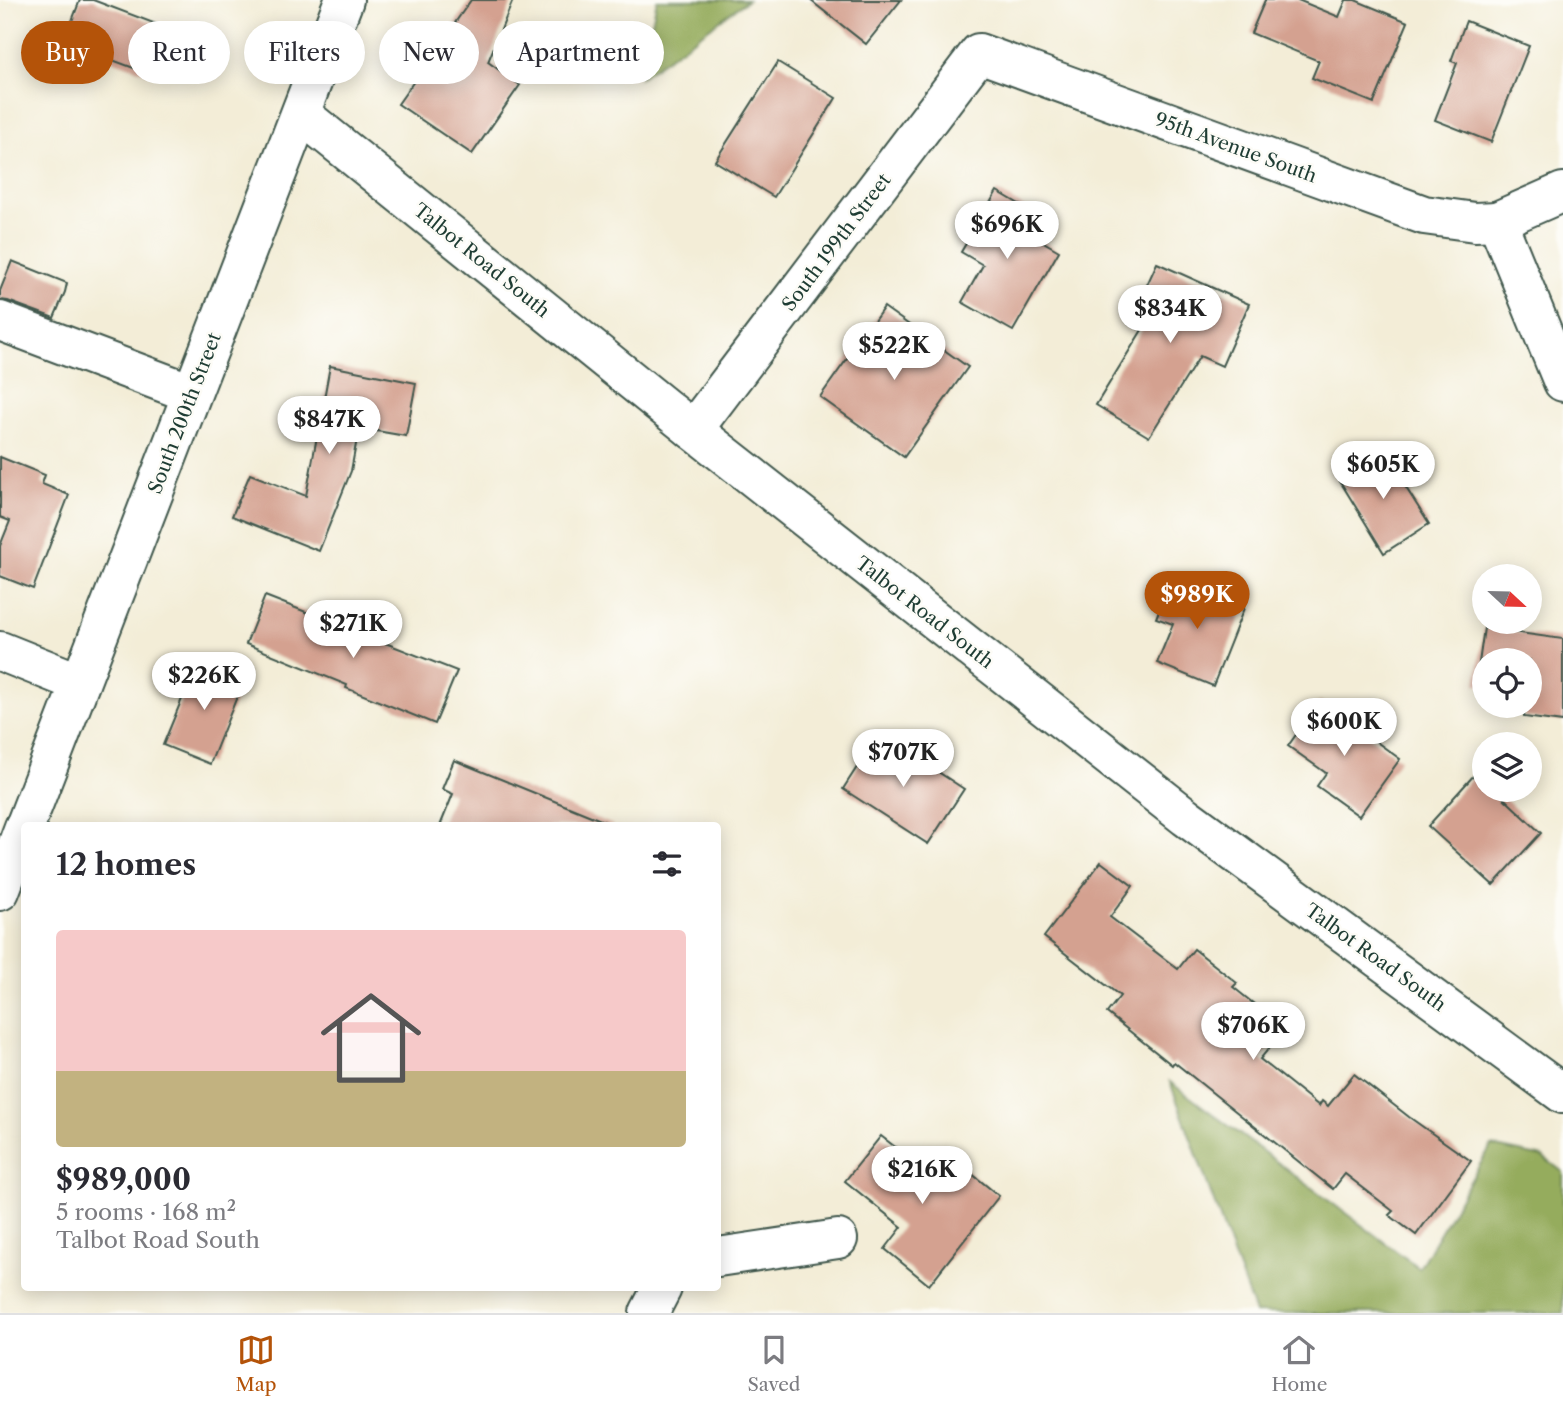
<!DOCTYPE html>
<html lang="en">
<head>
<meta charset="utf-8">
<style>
	body { margin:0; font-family:"Libre Caslon Text",serif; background:#f7f7f7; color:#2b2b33; height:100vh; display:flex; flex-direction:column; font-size:26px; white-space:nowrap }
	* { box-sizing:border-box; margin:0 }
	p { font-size:23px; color:#7c7c81 }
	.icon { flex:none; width:38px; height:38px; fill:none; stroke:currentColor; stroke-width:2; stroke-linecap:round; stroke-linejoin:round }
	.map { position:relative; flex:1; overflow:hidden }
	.panel { position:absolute; left:21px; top:822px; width:700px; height:469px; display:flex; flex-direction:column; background:#fff; border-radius:7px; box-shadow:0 4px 18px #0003 }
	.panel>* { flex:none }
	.top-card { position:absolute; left:21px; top:21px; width:700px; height:63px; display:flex; gap:14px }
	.needle { width:46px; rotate:112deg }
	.controls { position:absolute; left:1472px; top:564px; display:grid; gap:14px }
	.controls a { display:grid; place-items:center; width:70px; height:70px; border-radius:50%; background:#fff; box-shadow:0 4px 18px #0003; font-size:35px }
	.price { position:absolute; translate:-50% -60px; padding:0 16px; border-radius:24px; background:#fff; color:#222; font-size:23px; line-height:46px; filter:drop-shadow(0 2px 4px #0008) }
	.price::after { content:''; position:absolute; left:50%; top:42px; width:21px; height:16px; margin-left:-10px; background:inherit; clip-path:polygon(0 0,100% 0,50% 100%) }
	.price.active { background:#b45309; color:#fff }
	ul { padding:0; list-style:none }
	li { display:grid; align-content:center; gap:14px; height:371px; padding:0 35px }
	li span { display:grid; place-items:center; height:217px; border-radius:7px; color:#555 }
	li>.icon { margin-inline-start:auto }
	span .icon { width:126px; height:126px; fill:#fffc; stroke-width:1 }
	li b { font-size:30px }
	h2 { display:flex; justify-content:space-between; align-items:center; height:84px; padding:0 35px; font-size:30px }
	.chip { padding:0 24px; border-radius:32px; background:#fff; box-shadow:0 4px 18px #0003; font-size:24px; line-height:63px }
	.chip.active { background:#b45309; color:#fff }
	.tabs { display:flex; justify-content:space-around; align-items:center; height:98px; border-top:2px solid #e1e1e2; background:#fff; font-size:19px; color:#7c7c81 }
	.tabs a { display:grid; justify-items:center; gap:4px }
	.tabs .active { color:#b45309 }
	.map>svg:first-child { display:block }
	.forest { fill:#95ac5d; stroke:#5a7448; stroke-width:2 }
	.building { fill:#d4a190 }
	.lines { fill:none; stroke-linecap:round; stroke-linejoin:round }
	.minor-casing { stroke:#3f574c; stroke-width:42 }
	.minor { stroke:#fff; stroke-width:38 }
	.labels { text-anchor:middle; stroke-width:5; stroke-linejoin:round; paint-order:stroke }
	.street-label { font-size:19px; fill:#1f3d34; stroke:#fdfcf7 }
</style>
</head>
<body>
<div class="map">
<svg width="1563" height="1313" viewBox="0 0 1563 1313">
	<rect width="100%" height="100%" fill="#fdfcf7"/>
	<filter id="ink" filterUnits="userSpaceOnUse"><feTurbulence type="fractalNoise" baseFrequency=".0143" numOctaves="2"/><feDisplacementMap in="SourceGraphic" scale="14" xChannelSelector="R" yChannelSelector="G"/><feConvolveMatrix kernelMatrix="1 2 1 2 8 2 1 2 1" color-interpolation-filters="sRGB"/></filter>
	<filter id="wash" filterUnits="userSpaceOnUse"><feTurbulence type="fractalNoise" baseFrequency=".00686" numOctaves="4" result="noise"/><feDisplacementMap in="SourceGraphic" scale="28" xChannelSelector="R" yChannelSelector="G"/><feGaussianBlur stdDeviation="1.57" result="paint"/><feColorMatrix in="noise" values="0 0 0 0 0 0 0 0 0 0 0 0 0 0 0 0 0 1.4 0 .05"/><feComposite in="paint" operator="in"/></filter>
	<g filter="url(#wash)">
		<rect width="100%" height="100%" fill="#f3edd7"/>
		<g class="forest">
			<path d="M657,0H748L640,78Z"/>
			<path d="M1170,1082L1419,1268L1491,1146L1543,1157L1563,1172V1313H1255Z"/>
		</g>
		<g id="blocks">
			<g class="building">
				<path d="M80,0H93L172,30L155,76L64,42Z"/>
				<path d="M471,0H513L488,62L520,85L472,154L398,104Z"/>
				<path d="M810,0H901L866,44Z"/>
				<path d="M1265,0H1298L1339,17L1346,0H1355L1408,22L1374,103L1312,78L1319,61L1251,33Z"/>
				<path d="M1466,21L1529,46L1491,142L1435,120L1457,63L1451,61Z"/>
				<path d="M778,62L836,98L774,197L715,161Z"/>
				<path d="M997,191L1046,220L1035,237L1059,251L1013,331L962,302L983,265L961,252Z"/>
				<path d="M12,261L67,283L65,292L54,318L8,301L0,300V291Z"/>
				<path d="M1157,263L1249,304L1222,366L1200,356L1149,437L1096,405L1142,330L1129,324Z"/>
				<path d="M884,307L968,367L904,457L820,397Z"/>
				<path d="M330,366L416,383L406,436L359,428L351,471L319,551L232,516L250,474L306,496Z"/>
				<path d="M1382,450L1429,524L1384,553L1338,478Z"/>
				<path d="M0,457L45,475L42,484L69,495L33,589L0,576V546L10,521L0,517Z"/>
				<path d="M1172,579L1244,608L1213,686L1157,663L1173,624L1156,618Z"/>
				<path d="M265,596L457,671L435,724L346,688L347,685L246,644Z"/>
				<path d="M1484,628L1563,639V722L1524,717L1525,705H1530V660H1484V685L1476,684Z"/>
				<path d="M198,660L244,679L210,764L163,745Z"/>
				<path d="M1320,701L1400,759L1359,816L1317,786L1326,773L1288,746Z"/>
				<path d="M879,733L964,789L928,844L843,789Z"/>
				<path d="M454,760L613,825V826H440L453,794L442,789Z"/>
				<path d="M1476,773L1484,780V789H1494L1541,833L1493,885L1428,826Z"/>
				<path d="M1101,862L1133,886L1110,917L1178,969L1194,949L1237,983L1233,987L1285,1029L1260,1059L1319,1106L1322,1101L1328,1106L1354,1074L1409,1117L1471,1161L1416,1235L1389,1215L1393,1211L1345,1174L1333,1189L1174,1062L1172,1065L1107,1013L1120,996L1044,937Z"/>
				<path d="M881,1136L934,1177L950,1156L999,1196L929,1285L885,1249L902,1227L845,1181Z"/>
			</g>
		</g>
	</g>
	<g filter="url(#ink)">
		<use href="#blocks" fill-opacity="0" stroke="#3f574c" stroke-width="2"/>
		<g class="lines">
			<g class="minor-casing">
				<g id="minor">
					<path d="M301,114L693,430L1186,817L1563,1094"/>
					<path d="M1563,192L1497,221L1563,382"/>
					<path d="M0,321L191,393"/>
					<path d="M693,430L979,53L1424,215L1475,222L1497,221"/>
					<path d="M0,651L80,683"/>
					<path d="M25,826L344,0"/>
					<path d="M0,891L24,827"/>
					<path d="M718,1257L838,1239"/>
					<path d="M649,1313L662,1288"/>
				</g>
			</g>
			<use href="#minor" class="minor"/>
		</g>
	</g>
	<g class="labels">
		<g class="street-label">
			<text transform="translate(1236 147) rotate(20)" y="7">95th Avenue South</text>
			<text transform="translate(836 242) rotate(-53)" y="7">South 199th Street</text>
			<text transform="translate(482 260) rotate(39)" y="7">Talbot Road South</text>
			<text transform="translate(184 413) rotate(-69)" y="7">South 200th Street</text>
			<text transform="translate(925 612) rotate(38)" y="7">Talbot Road South</text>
			<text transform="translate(1376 957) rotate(36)" y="7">Talbot Road South</text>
		</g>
	</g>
</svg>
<div class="controls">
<a><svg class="needle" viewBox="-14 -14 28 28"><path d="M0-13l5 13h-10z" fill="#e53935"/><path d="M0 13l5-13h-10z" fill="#7c7c81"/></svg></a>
<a><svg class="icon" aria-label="locate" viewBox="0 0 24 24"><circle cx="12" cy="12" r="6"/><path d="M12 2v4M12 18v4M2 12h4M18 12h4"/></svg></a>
<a><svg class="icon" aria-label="layers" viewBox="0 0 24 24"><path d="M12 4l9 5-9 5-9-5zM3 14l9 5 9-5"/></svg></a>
</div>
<b class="price" style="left:1007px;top:261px">$696K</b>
<b class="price" style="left:1170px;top:345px">$834K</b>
<b class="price" style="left:894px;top:382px">$522K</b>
<b class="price" style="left:329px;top:456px">$847K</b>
<b class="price" style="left:1383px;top:501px">$605K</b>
<b class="price active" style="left:1197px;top:631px">$989K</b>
<b class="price" style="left:353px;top:660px">$271K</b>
<b class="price" style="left:204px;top:712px">$226K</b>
<b class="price" style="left:1344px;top:758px">$600K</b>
<b class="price" style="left:903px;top:789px">$707K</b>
<b class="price" style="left:1253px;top:1062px">$706K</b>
<b class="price" style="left:922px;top:1206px">$216K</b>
<div class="top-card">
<a class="chip active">Buy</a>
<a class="chip">Rent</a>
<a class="chip">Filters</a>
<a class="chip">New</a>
<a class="chip">Apartment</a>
</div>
<section class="panel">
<h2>12 homes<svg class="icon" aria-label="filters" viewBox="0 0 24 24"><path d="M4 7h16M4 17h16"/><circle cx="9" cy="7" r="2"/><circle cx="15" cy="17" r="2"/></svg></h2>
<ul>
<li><span style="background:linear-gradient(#f6c9c9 65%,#c2b280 0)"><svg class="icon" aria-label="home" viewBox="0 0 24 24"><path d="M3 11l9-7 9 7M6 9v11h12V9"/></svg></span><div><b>$989,000</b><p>5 rooms · 168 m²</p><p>Talbot Road South</p></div></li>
</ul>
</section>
</div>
<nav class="tabs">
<a class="active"><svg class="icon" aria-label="map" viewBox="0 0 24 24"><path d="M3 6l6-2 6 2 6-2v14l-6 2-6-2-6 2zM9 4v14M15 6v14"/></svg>Map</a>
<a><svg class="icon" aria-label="saved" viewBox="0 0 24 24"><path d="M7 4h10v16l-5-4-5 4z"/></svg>Saved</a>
<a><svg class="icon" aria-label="home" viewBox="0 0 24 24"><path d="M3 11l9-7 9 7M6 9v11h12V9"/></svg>Home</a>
</nav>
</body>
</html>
